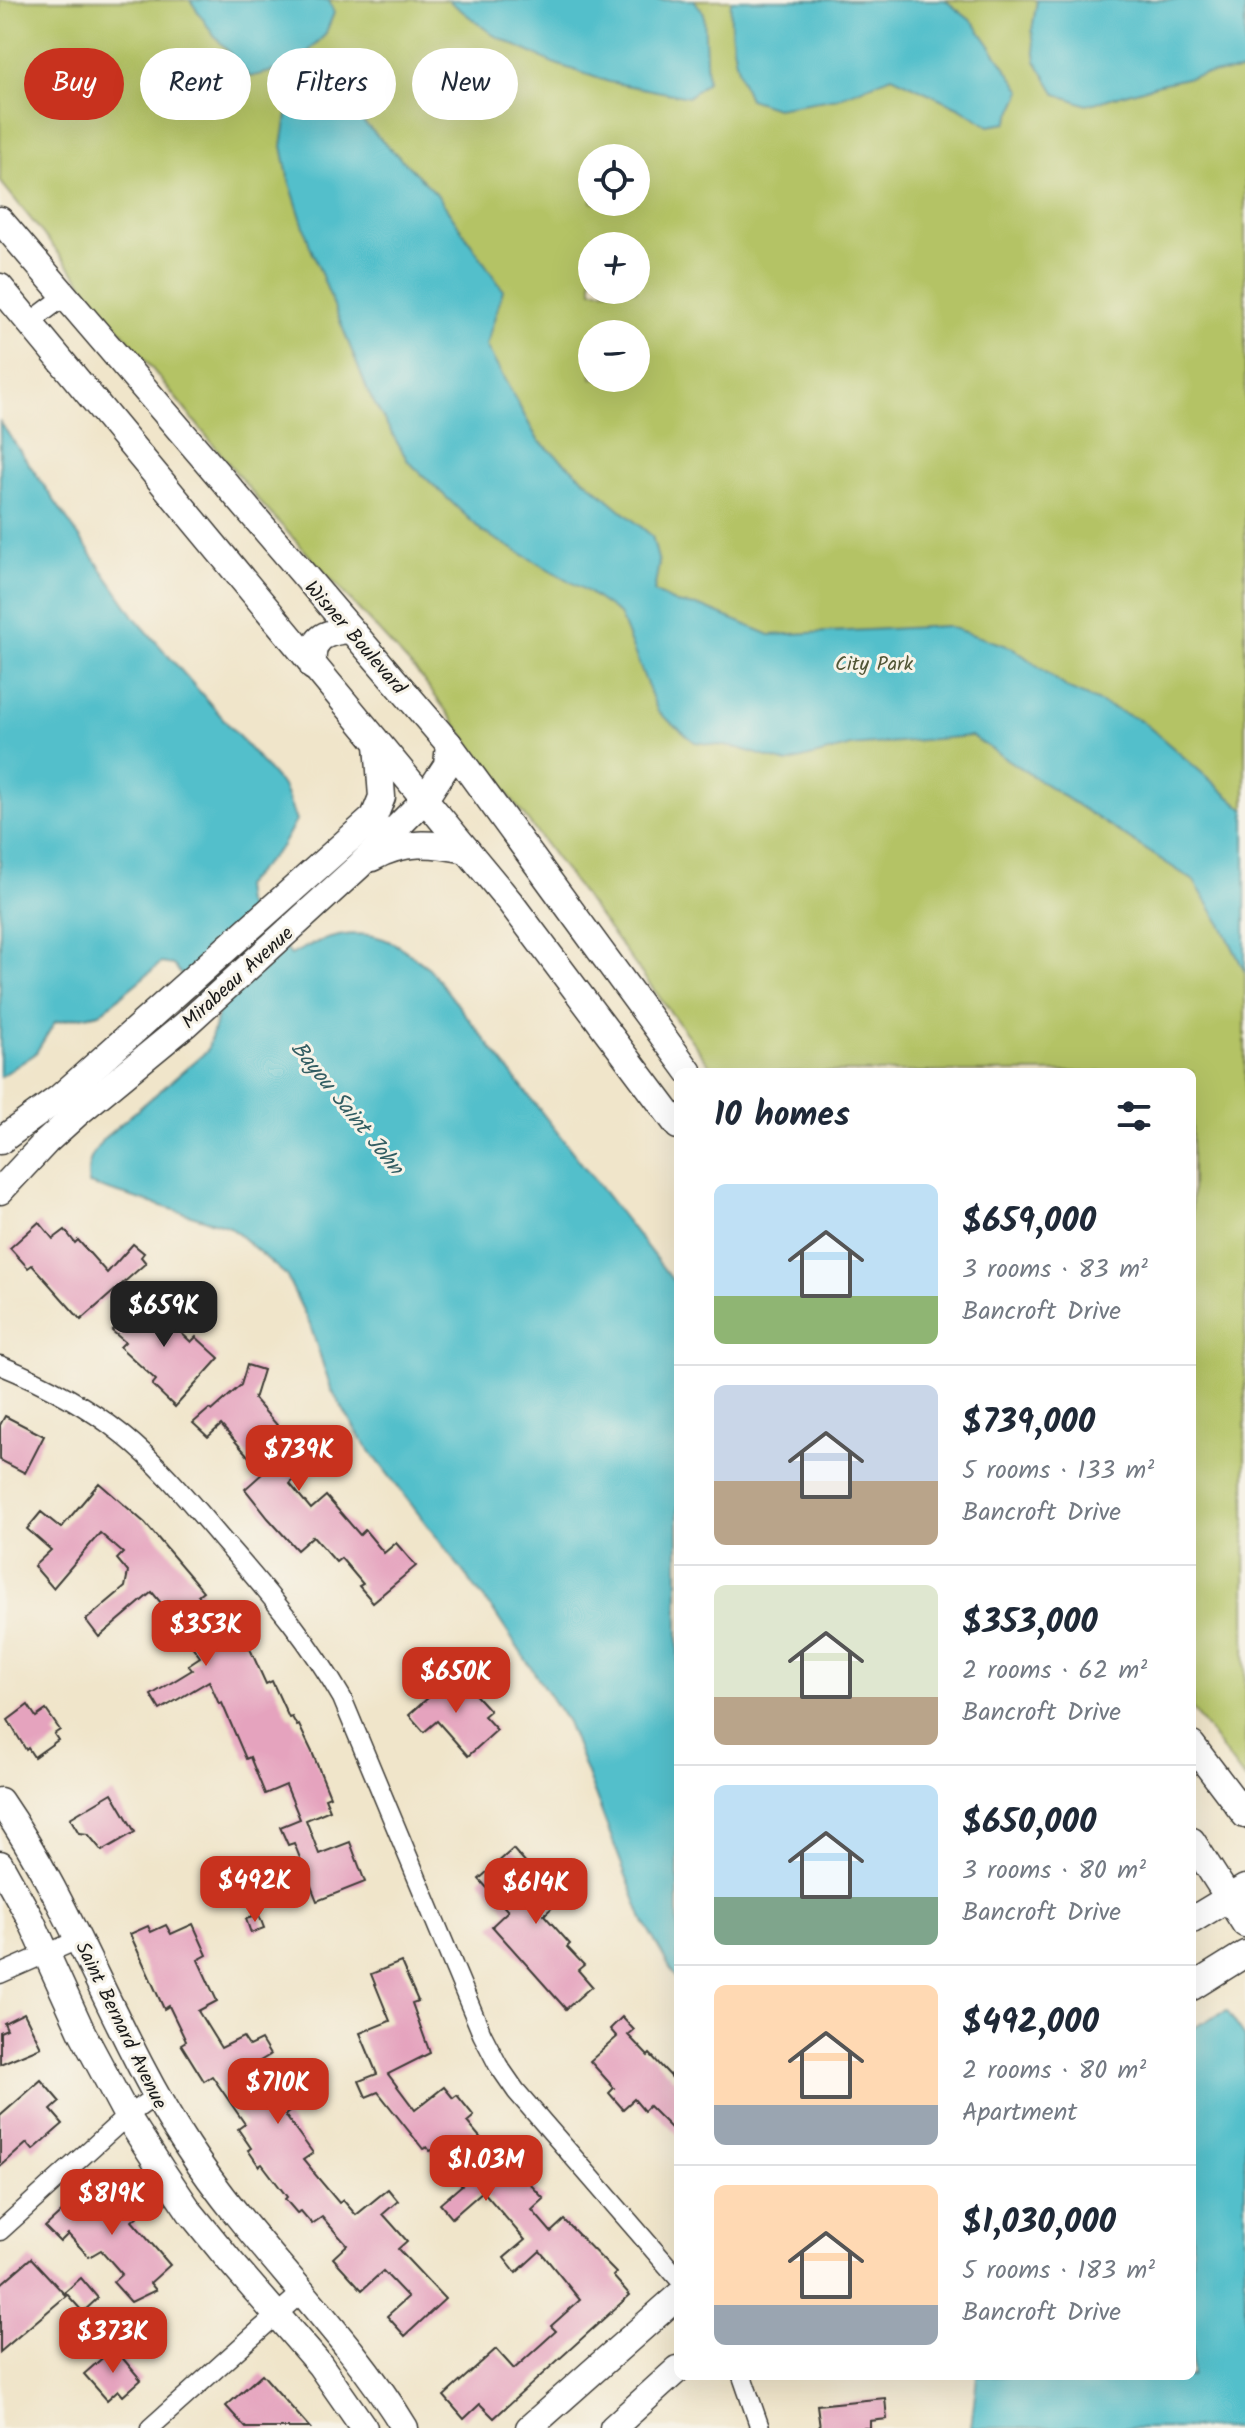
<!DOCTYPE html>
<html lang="en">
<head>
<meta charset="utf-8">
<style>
	body { margin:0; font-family:Kalam,sans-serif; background:#f6f6f7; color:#1f2937; height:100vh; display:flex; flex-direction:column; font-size:30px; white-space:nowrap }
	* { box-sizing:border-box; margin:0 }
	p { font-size:26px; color:#747a83 }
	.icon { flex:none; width:44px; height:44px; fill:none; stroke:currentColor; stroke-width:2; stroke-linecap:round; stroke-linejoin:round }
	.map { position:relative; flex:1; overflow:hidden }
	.side { position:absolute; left:674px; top:1068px; width:522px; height:1312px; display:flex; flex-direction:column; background:#fff; border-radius:12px; box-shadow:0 8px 32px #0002 }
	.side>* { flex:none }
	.banner { position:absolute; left:24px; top:48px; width:530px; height:72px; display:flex; gap:16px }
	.controls { position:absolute; left:578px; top:144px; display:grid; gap:16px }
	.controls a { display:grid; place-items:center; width:72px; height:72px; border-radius:50%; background:#fff; box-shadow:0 8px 32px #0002; font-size:40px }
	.price { position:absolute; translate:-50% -68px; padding:0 18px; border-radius:16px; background:#c8321e; color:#fff; font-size:26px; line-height:52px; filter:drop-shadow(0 2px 4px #0008) }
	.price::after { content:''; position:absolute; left:50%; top:48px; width:24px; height:18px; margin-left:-12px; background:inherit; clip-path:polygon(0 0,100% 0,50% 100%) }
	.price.current { background:#222; color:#fff }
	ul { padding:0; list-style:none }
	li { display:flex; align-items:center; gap:24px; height:200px; padding:0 40px }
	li+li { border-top:2px solid #e0e1e3 }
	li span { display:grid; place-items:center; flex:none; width:224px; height:160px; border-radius:12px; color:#555 }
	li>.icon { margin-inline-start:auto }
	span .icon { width:96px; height:96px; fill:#fffc; stroke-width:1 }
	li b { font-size:34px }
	h2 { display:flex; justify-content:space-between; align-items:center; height:96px; padding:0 40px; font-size:34px }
	.chip { padding:0 28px; border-radius:36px; background:#fff; box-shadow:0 8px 32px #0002; font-size:28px; line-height:72px }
	.chip.current { background:#c8321e; color:#fff }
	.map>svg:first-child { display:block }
	.green { fill:#b4c365; stroke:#687040; stroke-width:2; fill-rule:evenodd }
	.water { fill:#52bfcb; stroke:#376e74; stroke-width:2 }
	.building { fill:#e5a3be }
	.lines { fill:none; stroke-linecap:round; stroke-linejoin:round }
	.street-casing { stroke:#3c3a36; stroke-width:21 }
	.secondary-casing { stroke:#3c3a36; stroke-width:29 }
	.street { stroke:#fff; stroke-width:18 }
	.secondary { stroke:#fff; stroke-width:26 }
	.labels { text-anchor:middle; stroke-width:6; stroke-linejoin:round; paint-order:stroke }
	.street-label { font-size:20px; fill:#1c1c1c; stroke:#f7f3e8 }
	.park-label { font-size:20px; fill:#515636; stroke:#f7f3e8 }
	.water-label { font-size:22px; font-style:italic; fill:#325d62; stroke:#f7f3e8 }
</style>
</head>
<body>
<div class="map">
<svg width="1245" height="2428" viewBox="0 0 1245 2428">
	<rect width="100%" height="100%" fill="#f7f3e8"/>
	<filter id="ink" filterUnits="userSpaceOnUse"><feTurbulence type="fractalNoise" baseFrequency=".0125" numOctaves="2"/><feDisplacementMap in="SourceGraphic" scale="16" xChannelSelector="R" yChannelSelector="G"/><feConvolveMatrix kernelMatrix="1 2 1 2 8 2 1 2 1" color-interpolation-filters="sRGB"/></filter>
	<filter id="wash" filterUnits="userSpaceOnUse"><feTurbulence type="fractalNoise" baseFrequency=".006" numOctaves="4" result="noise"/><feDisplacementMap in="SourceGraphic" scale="32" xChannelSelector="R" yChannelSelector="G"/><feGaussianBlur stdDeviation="1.8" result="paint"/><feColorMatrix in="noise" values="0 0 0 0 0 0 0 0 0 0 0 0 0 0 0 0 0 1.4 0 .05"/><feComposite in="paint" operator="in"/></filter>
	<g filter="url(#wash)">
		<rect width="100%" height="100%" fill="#f0e5ca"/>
		<path class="green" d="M0,0H1245V1780L1192,1709V1072H715L420,676L259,501L0,181ZM592,158H636V202H592ZM592,246H636V290H592ZM592,334H636V378H592Z"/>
		<g class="water">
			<path d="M190,0H329L334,13L325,35L294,66L250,77L213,34Z"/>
			<path d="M448,0H694L704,13L707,82L688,97L609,82L553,63L493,35Z"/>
			<path d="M945,0L974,23L1022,91L1007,123L989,126L960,108L892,76L838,98L776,108L749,99C734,67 729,36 731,1L733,0Z"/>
			<path d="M1037,0H1245V71L1204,74L1160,84L1087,105L1056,94L1036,61L1032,30Z"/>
			<path d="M301,104L358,117L436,193L503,290L486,346L538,440L652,536L659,563L654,592L676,603L703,607L770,635L946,626L1013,648L1069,689L1142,721L1245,810V972L1223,928L1194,881L971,736L851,746L787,763L738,748L695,742L658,712L619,614L585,590L483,532L408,461L369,394L310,246L288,177L282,146L287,115Z"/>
			<path d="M0,422L136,619L284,788L296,821L281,847L243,886L245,903L291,955C322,937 358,925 393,943C405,949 417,960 429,968L678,1287V1982L644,1922L567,1722L494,1612L361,1439L331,1389L310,1325L286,1275L230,1227L89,1184C85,1164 92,1155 103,1139L207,1051L218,1015L173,965L161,963L100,1013L55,1022L35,1054L0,1077Z"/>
			<path d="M1227,2011L1245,2037V2428H971L977,2376H1192V2028Z"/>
		</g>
		<g id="blocks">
			<g class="building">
				<path d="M39,1222L53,1239L65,1230L75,1243L78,1240L107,1273L133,1244L144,1253L141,1257L146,1263L81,1320L32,1265L28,1268L10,1248Z"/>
				<path d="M150,1290L168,1306L160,1313L191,1342L196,1337L219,1358L175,1407L152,1385L156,1380L120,1347L125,1342L112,1331Z"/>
				<path d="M247,1365L263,1370L254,1399L277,1425L271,1431L307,1464L290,1484L311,1509L326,1496L360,1535L365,1530L384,1553L396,1543L416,1566L373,1602L359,1586L363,1584L341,1558L336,1562L313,1536L297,1550L268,1518L245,1489L263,1473L221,1425L208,1437L193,1423L209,1409L212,1411L241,1385Z"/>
				<path d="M5,1416L44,1436L25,1473L0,1460V1425Z"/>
				<path d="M99,1483L145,1523L203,1591L198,1595L217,1618L224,1614L251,1651L266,1684L272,1681L289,1718L292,1717L297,1726L299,1725L312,1752L330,1796L325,1798L330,1810L306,1820L319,1854L350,1842L365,1882L317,1901L294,1843L288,1845L280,1827L300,1819L286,1785L265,1794L250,1757L246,1759L222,1703L219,1704L209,1681L160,1710L151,1695L192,1670L188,1665L200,1657L180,1630L169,1640L157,1626L171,1615L152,1592L99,1637L86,1620L125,1587L128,1572L117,1559L123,1553L100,1533L53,1588L34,1566L51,1550L27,1529L41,1512L61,1528Z"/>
				<path d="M450,1678L455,1684L461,1679L490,1711L484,1716L497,1730L468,1756L437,1721L424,1732L409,1715Z"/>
				<path d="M28,1705L36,1717L46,1710L60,1730L54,1734L58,1740L34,1757L28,1748L26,1750L8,1720Z"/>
				<path d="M112,1793L135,1832L102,1851L88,1834L79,1833L70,1818Z"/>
				<path d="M513,1849L535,1874L544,1866L568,1893L544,1915L570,1944L567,1947L584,1965L578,1970L592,1986L566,2009L492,1926L508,1911L479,1879Z"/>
				<path d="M259,1915L264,1928L251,1933L246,1919Z"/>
				<path d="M193,1924L207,1955L198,1960L217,2001L198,2011L221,2048L243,2037L249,2046L261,2040L270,2055L260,2061L293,2109L285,2115L313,2153L303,2160L339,2203L343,2200L356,2215L388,2189L398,2201L383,2214L407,2241L398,2249L445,2299L405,2336L387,2316L408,2297L383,2271L362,2290L333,2258L347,2245L322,2217L312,2224L301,2211L297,2213L285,2199L287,2197L262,2164L259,2166L248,2150L251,2148L238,2129L245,2124L212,2076L204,2081L181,2044L186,2041L169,2006L164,2009L130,1934L148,1926L151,1932L166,1925L171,1934Z"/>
				<path d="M401,1962L418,2001L412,2003L430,2053L388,2074L415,2110L444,2087L453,2098L457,2095L474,2116L467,2122L511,2174L516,2169L544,2199L532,2210L551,2232L564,2220L616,2273L613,2276L630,2295L494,2418L480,2404L464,2419L444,2396L496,2349L514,2369L556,2331L551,2326L580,2300L540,2251L516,2273L504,2258L525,2240L483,2191L452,2218L440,2204L462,2185L432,2150L430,2151L427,2147L423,2149L378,2092L366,2097L359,2081L377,2074L360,2033L390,2021L371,1974Z"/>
				<path d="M24,2013L41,2047L0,2064V2032L7,2029L4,2023Z"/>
				<path d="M622,2017L634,2030L628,2035L648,2056L650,2054L678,2084V2135L649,2106L644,2111L634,2099L623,2109L609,2093L614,2088L590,2061L617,2037L610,2029Z"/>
				<path d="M41,2080L60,2102L51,2110L63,2124L33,2150L27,2143L0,2167V2116Z"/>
				<path d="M101,2176L138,2216L132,2221L170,2265L150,2283L156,2290L131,2302L113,2282L122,2274L101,2250L89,2257L68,2234L60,2242L45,2227Z"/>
				<path d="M31,2258L66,2296L0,2352V2285Z"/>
				<path d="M81,2278L98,2298L83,2312L65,2292Z"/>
				<path d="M114,2348L141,2380L123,2396L118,2390L107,2400L84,2374Z"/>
				<path d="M262,2374L310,2428H246L226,2406Z"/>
				<path d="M885,2398L887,2419L870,2421V2428H820L817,2405Z"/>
			</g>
		</g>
	</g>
	<g filter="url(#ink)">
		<use href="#blocks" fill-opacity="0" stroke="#3c3a36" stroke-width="2"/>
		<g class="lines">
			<g class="street-casing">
				<g id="street">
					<path d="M29,323L65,296"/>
					<path d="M0,1365C44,1383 86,1405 123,1435C164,1468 197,1511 232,1551C273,1598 311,1644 342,1698L482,2034L498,2065L516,2091L678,2278"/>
					<path d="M0,1974L80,1939"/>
					<path d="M0,2231L127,2116L155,2096"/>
					<path d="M742,2376L760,2428"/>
					<path d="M150,2428L301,2293"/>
				</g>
			</g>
			<g class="secondary-casing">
				<g id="secondary">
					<path d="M0,220L449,744L689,1072"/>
					<path d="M0,287L510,902L678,1126"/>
					<path d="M313,667C310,637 325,632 350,630"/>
					<path d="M372,858C404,840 432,843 467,850"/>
					<path d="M0,1141L59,1098L374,817L382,797L378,744"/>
					<path d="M0,1191L46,1142L79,1112L186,1024L359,866L424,800L447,765L449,744"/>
					<path d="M1192,1745L1245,1815"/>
					<path d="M0,1801C75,1910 115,2036 187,2146C252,2246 343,2326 405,2428"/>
					<path d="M1192,1841L1245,1924"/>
					<path d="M0,1864L30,1918L82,2032L127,2116L161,2169L190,2212L230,2261L320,2365L364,2428"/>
					<path d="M1192,1920L1245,1888"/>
					<path d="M1192,1987L1245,1954"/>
					<path d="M529,2428L678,2296"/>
					<path d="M613,2428L678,2369"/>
				</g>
			</g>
			<use href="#street" class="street"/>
			<use href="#secondary" class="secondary"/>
		</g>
	</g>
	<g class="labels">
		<g class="street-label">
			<text transform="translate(356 637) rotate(49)" y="7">Wisner Boulevard</text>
			<text transform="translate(237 977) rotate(-42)" y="7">Mirabeau Avenue</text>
			<text transform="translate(122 2025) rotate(64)" y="7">Saint Bernard Avenue</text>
		</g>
		<g class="park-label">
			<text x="874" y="670">City Park</text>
		</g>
		<g class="water-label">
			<text transform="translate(348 1107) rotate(51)" y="8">Bayou Saint John</text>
		</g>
	</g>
</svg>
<div class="controls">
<a><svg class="icon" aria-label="locate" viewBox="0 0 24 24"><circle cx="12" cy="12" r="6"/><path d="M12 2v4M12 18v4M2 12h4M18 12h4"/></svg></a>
<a>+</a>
<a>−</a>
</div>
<b class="price current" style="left:164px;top:1349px">$659K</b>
<b class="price" style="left:299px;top:1493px">$739K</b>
<b class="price" style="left:206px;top:1668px">$353K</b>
<b class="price" style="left:456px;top:1715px">$650K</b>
<b class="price" style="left:255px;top:1924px">$492K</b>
<b class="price" style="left:536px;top:1926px">$614K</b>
<b class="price" style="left:278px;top:2126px">$710K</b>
<b class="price" style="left:486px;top:2203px">$1.03M</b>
<b class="price" style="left:112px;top:2237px">$819K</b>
<b class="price" style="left:113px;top:2375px">$373K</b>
<div class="banner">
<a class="chip current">Buy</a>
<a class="chip">Rent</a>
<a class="chip">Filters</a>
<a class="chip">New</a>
</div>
<section class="side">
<h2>10 homes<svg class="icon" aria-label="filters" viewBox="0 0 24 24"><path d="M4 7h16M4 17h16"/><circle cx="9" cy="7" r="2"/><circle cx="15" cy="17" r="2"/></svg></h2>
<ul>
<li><span style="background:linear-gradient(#bfe0f5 70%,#8fb573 0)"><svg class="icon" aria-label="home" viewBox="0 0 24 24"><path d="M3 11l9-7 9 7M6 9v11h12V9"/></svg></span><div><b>$659,000</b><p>3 rooms · 83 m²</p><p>Bancroft Drive</p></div></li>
<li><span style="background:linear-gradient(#c9d6e8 60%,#b9a48a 0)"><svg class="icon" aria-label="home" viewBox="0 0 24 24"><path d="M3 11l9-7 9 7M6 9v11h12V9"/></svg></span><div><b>$739,000</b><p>5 rooms · 133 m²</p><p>Bancroft Drive</p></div></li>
<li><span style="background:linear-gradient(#dfe7d0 70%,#b9a48a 0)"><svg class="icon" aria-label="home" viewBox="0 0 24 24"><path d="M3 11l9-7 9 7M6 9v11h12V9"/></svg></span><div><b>$353,000</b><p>2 rooms · 62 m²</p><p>Bancroft Drive</p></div></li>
<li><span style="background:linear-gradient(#bfe0f5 70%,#7fa58c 0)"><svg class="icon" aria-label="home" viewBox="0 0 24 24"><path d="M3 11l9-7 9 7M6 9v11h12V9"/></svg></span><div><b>$650,000</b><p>3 rooms · 80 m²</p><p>Bancroft Drive</p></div></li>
<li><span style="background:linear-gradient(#ffd9b3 75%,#9aa5b1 0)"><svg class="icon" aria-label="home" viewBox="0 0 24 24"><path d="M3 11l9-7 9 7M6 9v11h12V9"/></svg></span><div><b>$492,000</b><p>2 rooms · 80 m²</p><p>Apartment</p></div></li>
<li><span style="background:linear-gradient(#ffd9b3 75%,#9aa5b1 0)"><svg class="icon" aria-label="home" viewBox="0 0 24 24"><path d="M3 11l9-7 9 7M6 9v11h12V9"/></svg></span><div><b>$1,030,000</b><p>5 rooms · 183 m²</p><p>Bancroft Drive</p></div></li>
</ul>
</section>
</div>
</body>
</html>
